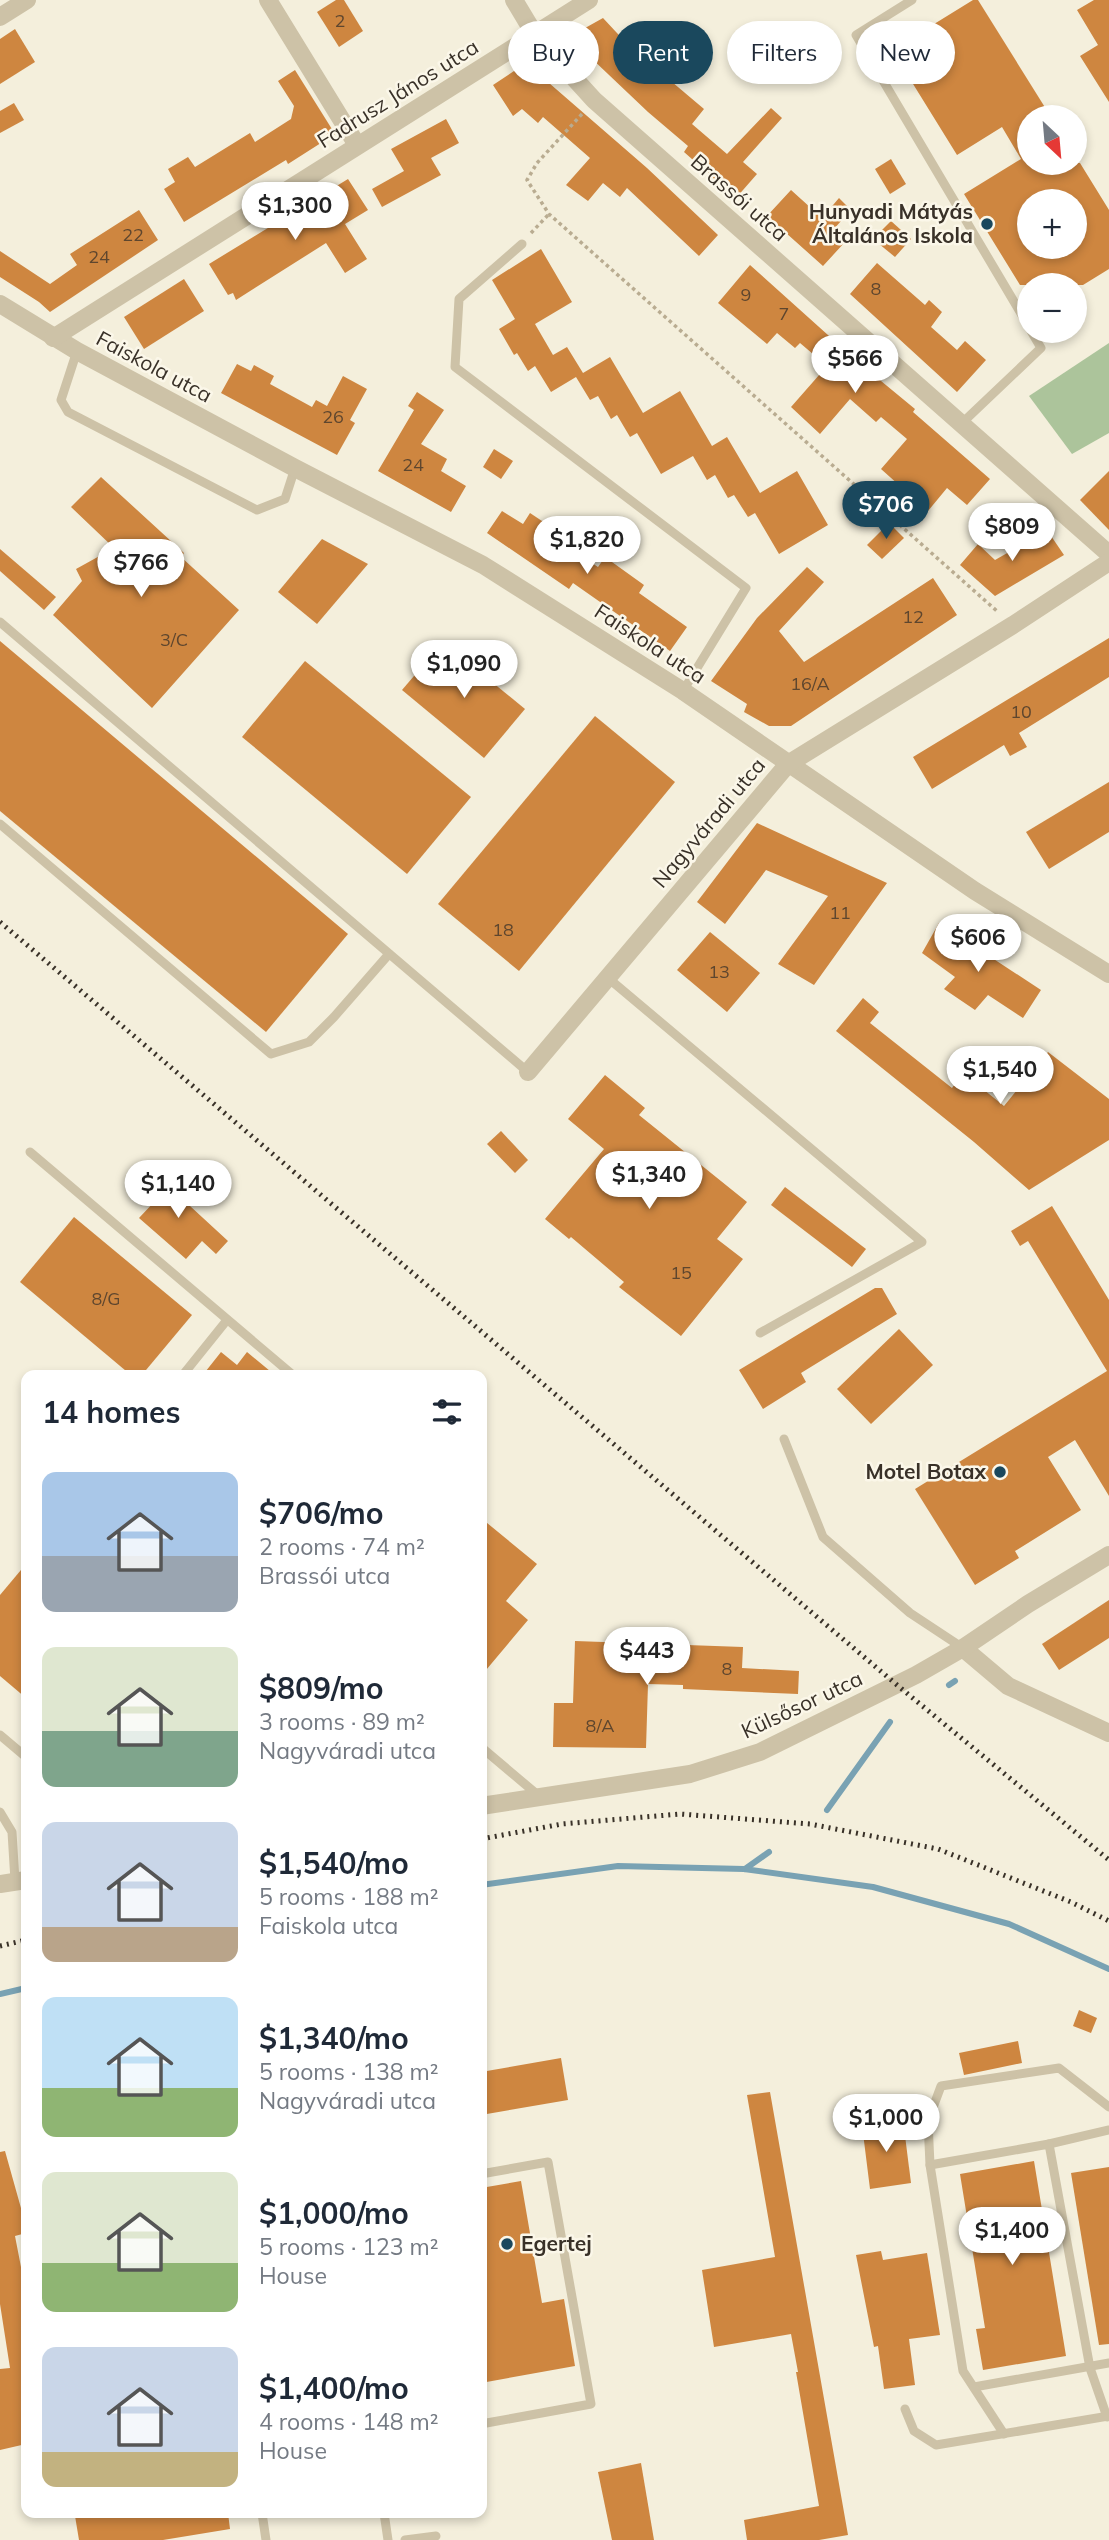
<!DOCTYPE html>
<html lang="en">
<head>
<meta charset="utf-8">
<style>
	body { margin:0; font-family:Mulish,sans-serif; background:#f6f6f7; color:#1f2937; height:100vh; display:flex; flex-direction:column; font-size:26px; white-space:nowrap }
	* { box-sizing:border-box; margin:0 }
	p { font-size:23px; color:#747a83 }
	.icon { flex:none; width:38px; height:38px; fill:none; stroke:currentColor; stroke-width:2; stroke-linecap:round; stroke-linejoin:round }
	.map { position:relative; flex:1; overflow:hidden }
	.drawer { position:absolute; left:21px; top:1370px; width:466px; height:1148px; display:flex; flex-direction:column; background:#fff; border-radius:14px; box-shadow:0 4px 10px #0003 }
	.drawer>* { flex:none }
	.hud { position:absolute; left:508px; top:21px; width:495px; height:63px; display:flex; gap:14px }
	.needle { width:46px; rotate:154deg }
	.controls { position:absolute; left:1017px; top:105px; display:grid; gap:14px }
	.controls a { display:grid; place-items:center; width:70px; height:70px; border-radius:50%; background:#fff; box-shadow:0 4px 10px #0003; font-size:35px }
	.price { position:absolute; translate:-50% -60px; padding:0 16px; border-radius:24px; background:#fff; color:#222; font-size:23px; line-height:46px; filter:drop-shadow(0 2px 4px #0008) }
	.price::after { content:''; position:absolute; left:50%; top:42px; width:21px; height:16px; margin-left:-10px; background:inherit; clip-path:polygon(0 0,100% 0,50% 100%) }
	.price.on { background:#1a485d; color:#fff }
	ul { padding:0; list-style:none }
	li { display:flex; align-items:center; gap:21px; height:175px; padding:0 21px }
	li span { display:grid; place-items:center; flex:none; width:196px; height:140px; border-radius:14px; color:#555 }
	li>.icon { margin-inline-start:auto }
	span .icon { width:84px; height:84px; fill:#fffc; stroke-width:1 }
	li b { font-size:30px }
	h2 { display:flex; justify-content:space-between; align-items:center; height:84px; padding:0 21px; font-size:30px }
	.pill { padding:0 24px; border-radius:32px; background:#fff; box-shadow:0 4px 10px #0003; font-size:24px; line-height:63px }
	.pill.on { background:#1a485d; color:#fff }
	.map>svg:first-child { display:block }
	.green { fill:#acc49b }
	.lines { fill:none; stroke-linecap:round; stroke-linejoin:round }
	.stream { stroke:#79a2b3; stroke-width:6 }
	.building { fill:#ce8640; fill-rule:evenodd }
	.path { stroke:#b9ac91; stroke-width:3.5; stroke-dasharray:3.5 3.5; stroke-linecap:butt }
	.service { stroke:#cdc2a7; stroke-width:9 }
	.minor { stroke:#cdc2a7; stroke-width:18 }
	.rail { stroke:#393128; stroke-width:5; stroke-dasharray:2 5; stroke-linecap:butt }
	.poi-dot { fill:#1a485d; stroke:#fbf7e9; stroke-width:2.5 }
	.labels { text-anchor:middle; stroke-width:5; stroke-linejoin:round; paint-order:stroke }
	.number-label { font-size:18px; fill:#5e462e }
	.street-label { font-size:21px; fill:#393128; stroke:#fbf7e9 }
	.poi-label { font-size:21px; font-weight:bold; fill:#393128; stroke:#fbf7e9; text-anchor:end }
</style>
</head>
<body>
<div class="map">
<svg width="1109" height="2540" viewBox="0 0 1109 2540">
	<rect width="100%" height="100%" fill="#f4efdc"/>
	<path class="green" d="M1109,343V433L1072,454L1029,396Z"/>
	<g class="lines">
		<g class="stream">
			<path d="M949,1685L955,1681"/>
			<path d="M827,1810L890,1722"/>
			<path d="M745,1869L769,1852"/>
			<path d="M481,1885L618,1866L744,1869L873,1887L1009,1924L1109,1969"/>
			<path d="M0,1994L26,1988"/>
		</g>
	</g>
	<g class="building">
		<path d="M336,0H344L363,31L339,47L317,12Z"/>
		<path d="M973,0H978L1051,117H1029V163H1080L1109,210V269L1083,285H1020L964,194L1021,159L1002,127L957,155L892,50ZM1029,201H1074V247H1029Z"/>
		<path d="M1094,0H1109V102L1080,56L1098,45L1077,10Z"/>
		<path d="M603,18L644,62L646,60L704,109L692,124L727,154L771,108L782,118L743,162L757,174L736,198L684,152L688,146L648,112L569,37Z"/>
		<path d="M15,29L35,62L0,84V39Z"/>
		<path d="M526,63L647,168L718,235L699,256L627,188L620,197L603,183L588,201L566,185L590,158L543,117L538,123L522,109L513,116L493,85Z"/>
		<path d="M295,70L335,134L288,164L286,160L184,222L164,189L175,182L168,169L188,157L195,167L250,133L255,142L291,119L294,106L278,81Z"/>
		<path d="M14,103L24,120L0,133V111Z"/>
		<path d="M446,119L459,143L431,158L441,175L382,207L372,189L404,171L391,149Z"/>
		<path d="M891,159L906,184L890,194L875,169Z"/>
		<path d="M348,179L368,210L345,224L367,259L345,273L326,243L236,300L233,293L228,295L209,264Z"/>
		<path d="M791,190L822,218L839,198L851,210L832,231L845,242L823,266L767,216Z"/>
		<path d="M139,210L158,240L50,312L39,302L0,277V251L50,284L77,265L70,254Z"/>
		<path d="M891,221L911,239L895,257L873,239Z"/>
		<path d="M541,249L572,302L535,324L553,355L567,347L583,373L610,357L643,413L680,391L712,446L727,437L760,493L797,471L828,525L779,554L755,513L748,517L734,495L728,498L715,475L707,480L693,456L661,474L637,433L630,437L617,415L611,419L598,396L590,400L576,377L551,392L535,366L528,371L517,353L514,355L499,329L515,319L492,280Z"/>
		<path d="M877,263L925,305L929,300L942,312L931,327L957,350L965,341L986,360L957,392L850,294Z"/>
		<path d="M750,265L858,362L915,409L913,412L990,479L967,505L947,488L928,511L881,469L907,439L881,417L876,422L850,399L820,434L791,407L827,366L800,343L795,348L777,333L767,344L718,303Z"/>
		<path d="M184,279L204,311L144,349L124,317Z"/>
		<path d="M237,364L251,371L254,365L274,376L270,384L312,407L316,400L327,406L343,376L367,389L350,420L355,423L337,455L221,393Z"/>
		<path d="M417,392L444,410L421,444L447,459L441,471L466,486L451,512L378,471L414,410L408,406Z"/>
		<path d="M494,449L513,461L501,479L483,467Z"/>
		<path d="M1109,471V530L1080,500Z"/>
		<path d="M101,477L184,553L181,557L239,610L152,708L53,615L82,581L76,569L114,548L71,507Z"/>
		<path d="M502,511L523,524L530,513L557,531L553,538L598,567L605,557L644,585L639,593L687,627L670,651L573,583L569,589L487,533Z"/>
		<path d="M889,523L904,538L882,559L867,545Z"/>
		<path d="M1047,530L1064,555L995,596L960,565L978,544L995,560L1009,552L1010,554Z"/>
		<path d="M322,539L368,564L317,624L278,592Z"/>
		<path d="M0,549L56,597L44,610L0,571Z"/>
		<path d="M807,567L824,582L779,631L804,662L933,578L957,615L791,726H769L744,712L747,704L711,681L757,618Z"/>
		<path d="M1109,638V677L1019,733L1027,747L1010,756L1004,745L932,789L913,757Z"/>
		<path d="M0,641L348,934L266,1032L0,811Z"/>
		<path d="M443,642L525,709L484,758L402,690Z"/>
		<path d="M305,661L471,797L407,874L242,737Z"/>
		<path d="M595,716L675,782L519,971L438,904Z"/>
		<path d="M1109,782V832L1049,869L1026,832Z"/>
		<path d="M757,823L887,883L814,985L778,964L828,896L766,870L725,924L697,902Z"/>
		<path d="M939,923L1041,990L1023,1018L988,995L975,1010L944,989L955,977L922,953Z"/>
		<path d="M710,932L760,973L727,1012L677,970Z"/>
		<path d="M863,998L879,1012L870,1023L952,1088L963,1073L1004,1106L1048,1052L1109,1099V1140L1029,1190L974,1142L836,1031Z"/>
		<path d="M605,1075L645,1108L639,1115L747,1202L717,1239L743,1259L681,1336L619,1287L624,1282L571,1237L569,1239L545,1219L604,1149L568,1119Z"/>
		<path d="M501,1131L528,1160L515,1173L487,1144Z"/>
		<path d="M152,1171L228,1241L216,1254L202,1241L186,1259L139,1218L156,1200L140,1184Z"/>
		<path d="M785,1187L866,1249L852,1267L771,1205Z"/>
		<path d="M1052,1206L1109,1300V1496L1075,1440L1048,1457L1081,1510L1015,1551L1019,1558L975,1585L915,1489L1107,1371L1028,1241L1020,1246L1011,1231Z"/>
		<path d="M74,1217L192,1315L141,1376H132L20,1282Z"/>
		<path d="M875,1288H882L897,1314L801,1373L806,1382L763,1409L739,1370Z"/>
		<path d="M899,1329L933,1365L871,1424L837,1389Z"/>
		<path d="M221,1352L237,1365L247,1352L276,1376H202Z"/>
		<path d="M481,1518L537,1564L506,1601L528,1620L481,1676Z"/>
		<path d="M26,1564V1698L0,1676V1595Z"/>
		<path d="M1109,1600V1638L1059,1670L1042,1644Z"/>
		<path d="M575,1641L743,1647L742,1668L799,1671L798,1694L683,1689V1685L648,1684L646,1748L553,1747L554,1703H573Z"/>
		<path d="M1079,2010L1097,2018L1091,2033L1073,2026Z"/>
		<path d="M1018,2041L1022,2063L964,2075L959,2053Z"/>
		<path d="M561,2058L568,2100L481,2115V2072Z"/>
		<path d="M770,2092L848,2535L819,2540H747L744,2520L819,2506L796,2372H798L791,2334L714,2347L702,2270L775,2257L747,2095Z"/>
		<path d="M903,2120L911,2183L870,2189L862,2125Z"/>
		<path d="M5,2151L26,2226V2233L15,2236L26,2293V2444L0,2450V2369L10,2368L0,2304V2152Z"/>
		<path d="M1034,2161L1066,2356L983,2370L976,2329L985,2328L960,2174Z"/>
		<path d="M1109,2167V2344L1099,2345L1071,2173Z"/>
		<path d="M521,2181L542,2303L564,2299L575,2366L481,2383V2188Z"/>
		<path d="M881,2251L883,2260L927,2253L940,2335L909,2339L915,2385L884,2389L878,2346L874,2347L856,2255Z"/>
		<path d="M641,2463L654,2540H612L598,2472Z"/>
		<path d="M96,2513H228L230,2529L163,2540H79L75,2516Z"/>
	</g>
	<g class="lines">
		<g class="path">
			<path d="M582,114L537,163L527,180L549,214L998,612"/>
			<path d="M531,233L549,214"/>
		</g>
		<g class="service">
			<path d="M912,0L856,35L1029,327"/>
			<path d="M522,244L459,299L455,367L746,588L683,691"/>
			<path d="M77,351L61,400L68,412L257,510L285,499L295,468"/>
			<path d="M961,424L1041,348L1031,331"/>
			<path d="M0,622L528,1072"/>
			<path d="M0,824L271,1054L309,1042L334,1017L389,954"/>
			<path d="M608,978L922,1242L760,1333"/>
			<path d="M30,1152L294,1376"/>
			<path d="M182,1376L227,1320"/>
			<path d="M784,1439L823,1537L910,1613L963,1648"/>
			<path d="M0,1735L26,1757"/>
			<path d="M481,1747L539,1796"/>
			<path d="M0,1812L12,1832L15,1881"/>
			<path d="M1049,2144L1109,2130"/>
			<path d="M930,2165L928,2121L941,2086L1059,2068L1109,2107"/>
			<path d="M481,2174L548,2162L591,2404L481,2424"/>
			<path d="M974,2387L1109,2363"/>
			<path d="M905,2409L914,2431L936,2445L1109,2416"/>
			<path d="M1004,2434L963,2371L930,2165L1049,2144L1090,2368L1107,2417"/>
			<path d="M262,2513L266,2540"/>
			<path d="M384,2513L388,2540"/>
			<path d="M405,2540L436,2536"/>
		</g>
		<g class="minor">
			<path d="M268,0L357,145"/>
			<path d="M514,0L535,35L594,100L1109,554"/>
			<path d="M0,17L27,0"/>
			<path d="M0,304L77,351L295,468L483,565L683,691L975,891L1109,974"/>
			<path d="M53,338L589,0"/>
			<path d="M528,1072L788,764L1013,625L1109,562"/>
			<path d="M963,1648L1008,1686L1109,1733"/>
			<path d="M481,1806L690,1774L760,1752L916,1675L963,1648L1028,1604L1109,1555"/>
			<path d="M0,1884L26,1880"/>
		</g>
		<g class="rail">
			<path d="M0,922L897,1685L1109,1860"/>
			<path d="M481,1839L562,1824L680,1814L810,1824L938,1849L1071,1902L1109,1921"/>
			<path d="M0,1946L26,1940"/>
		</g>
	</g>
	<g class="poi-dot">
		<circle cx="987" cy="224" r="7"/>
		<circle cx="1000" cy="1472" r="7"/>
		<circle cx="507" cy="2244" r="7"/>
	</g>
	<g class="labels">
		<g class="number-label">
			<text x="340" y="27">2</text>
			<text x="133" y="241">22</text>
			<text x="99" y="263">24</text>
			<text x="876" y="295">8</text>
			<text x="746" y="301">9</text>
			<text x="784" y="320">7</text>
			<text x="333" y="423">26</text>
			<text x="413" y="471">24</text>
			<text x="913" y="623">12</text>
			<text x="174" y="646">3/C</text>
			<text x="810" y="690">16/A</text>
			<text x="1021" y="718">10</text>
			<text x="840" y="919">11</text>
			<text x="503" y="936">18</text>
			<text x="719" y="978">13</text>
			<text x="681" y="1279">15</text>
			<text x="106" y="1305">8/G</text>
			<text x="727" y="1675">8</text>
			<text x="600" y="1732">8/A</text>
		</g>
		<g class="street-label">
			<text transform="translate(398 94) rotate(-32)" y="7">Fadrusz János utca</text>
			<text transform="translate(739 198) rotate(41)" y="7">Brassói utca</text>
			<text transform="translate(154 367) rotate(28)" y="7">Faiskola utca</text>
			<text transform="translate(650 644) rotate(33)" y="7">Faiskola utca</text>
			<text transform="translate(709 823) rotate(-50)" y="7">Nagyváradi utca</text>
			<text transform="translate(802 1705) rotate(-25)" y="7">Külsősor utca</text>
		</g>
		<g class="poi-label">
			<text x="973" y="219">Hunyadi Mátyás<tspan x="973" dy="24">Általános Iskola</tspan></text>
			<text x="986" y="1479">Motel Botax</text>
			<text x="521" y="2251" text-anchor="start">Egertej</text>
		</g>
	</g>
</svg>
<div class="controls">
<a><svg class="needle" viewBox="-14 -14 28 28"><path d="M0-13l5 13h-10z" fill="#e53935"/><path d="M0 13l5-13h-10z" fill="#747a83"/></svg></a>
<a>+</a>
<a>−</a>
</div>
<b class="price" style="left:295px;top:242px">$1,300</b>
<b class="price" style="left:855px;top:395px">$566</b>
<b class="price on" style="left:886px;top:541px">$706</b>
<b class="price" style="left:1012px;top:563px">$809</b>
<b class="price" style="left:587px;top:576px">$1,820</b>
<b class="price" style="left:141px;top:599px">$766</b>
<b class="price" style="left:464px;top:700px">$1,090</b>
<b class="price" style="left:978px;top:974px">$606</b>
<b class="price" style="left:1000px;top:1106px">$1,540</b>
<b class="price" style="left:649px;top:1211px">$1,340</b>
<b class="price" style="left:178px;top:1220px">$1,140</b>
<b class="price" style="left:647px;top:1687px">$443</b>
<b class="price" style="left:886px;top:2154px">$1,000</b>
<b class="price" style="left:1012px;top:2267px">$1,400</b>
<div class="hud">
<a class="pill">Buy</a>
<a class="pill on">Rent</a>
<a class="pill">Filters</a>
<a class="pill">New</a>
</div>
<section class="drawer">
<h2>14 homes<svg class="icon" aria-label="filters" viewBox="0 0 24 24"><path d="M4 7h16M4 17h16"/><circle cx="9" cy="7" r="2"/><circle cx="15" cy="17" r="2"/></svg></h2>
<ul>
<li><span style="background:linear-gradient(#a9c7e8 60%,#9aa5b1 0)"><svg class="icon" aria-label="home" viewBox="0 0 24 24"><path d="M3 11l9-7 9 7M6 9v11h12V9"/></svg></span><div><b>$706/mo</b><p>2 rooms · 74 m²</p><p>Brassói utca</p></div></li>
<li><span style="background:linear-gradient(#dfe7d0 60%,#7fa58c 0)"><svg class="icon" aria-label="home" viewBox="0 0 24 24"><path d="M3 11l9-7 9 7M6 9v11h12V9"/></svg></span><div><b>$809/mo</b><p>3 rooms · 89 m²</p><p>Nagyváradi utca</p></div></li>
<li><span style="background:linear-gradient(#c9d6e8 75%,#b9a48a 0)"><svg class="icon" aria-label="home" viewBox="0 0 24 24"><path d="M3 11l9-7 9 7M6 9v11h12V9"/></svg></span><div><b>$1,540/mo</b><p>5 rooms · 188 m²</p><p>Faiskola utca</p></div></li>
<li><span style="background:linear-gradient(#bfe0f5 65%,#8fb573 0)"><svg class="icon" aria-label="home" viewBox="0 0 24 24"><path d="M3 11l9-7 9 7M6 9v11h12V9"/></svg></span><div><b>$1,340/mo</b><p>5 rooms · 138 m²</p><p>Nagyváradi utca</p></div></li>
<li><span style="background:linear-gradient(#dfe7d0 65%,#8fb573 0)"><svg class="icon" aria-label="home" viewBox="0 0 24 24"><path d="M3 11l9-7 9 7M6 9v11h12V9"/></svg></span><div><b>$1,000/mo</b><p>5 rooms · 123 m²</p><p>House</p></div></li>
<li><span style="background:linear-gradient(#c9d6e8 75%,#c2b280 0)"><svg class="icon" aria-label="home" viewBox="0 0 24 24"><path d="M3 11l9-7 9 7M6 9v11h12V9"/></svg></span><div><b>$1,400/mo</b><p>4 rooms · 148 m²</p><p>House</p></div></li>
</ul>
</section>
</div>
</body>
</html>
